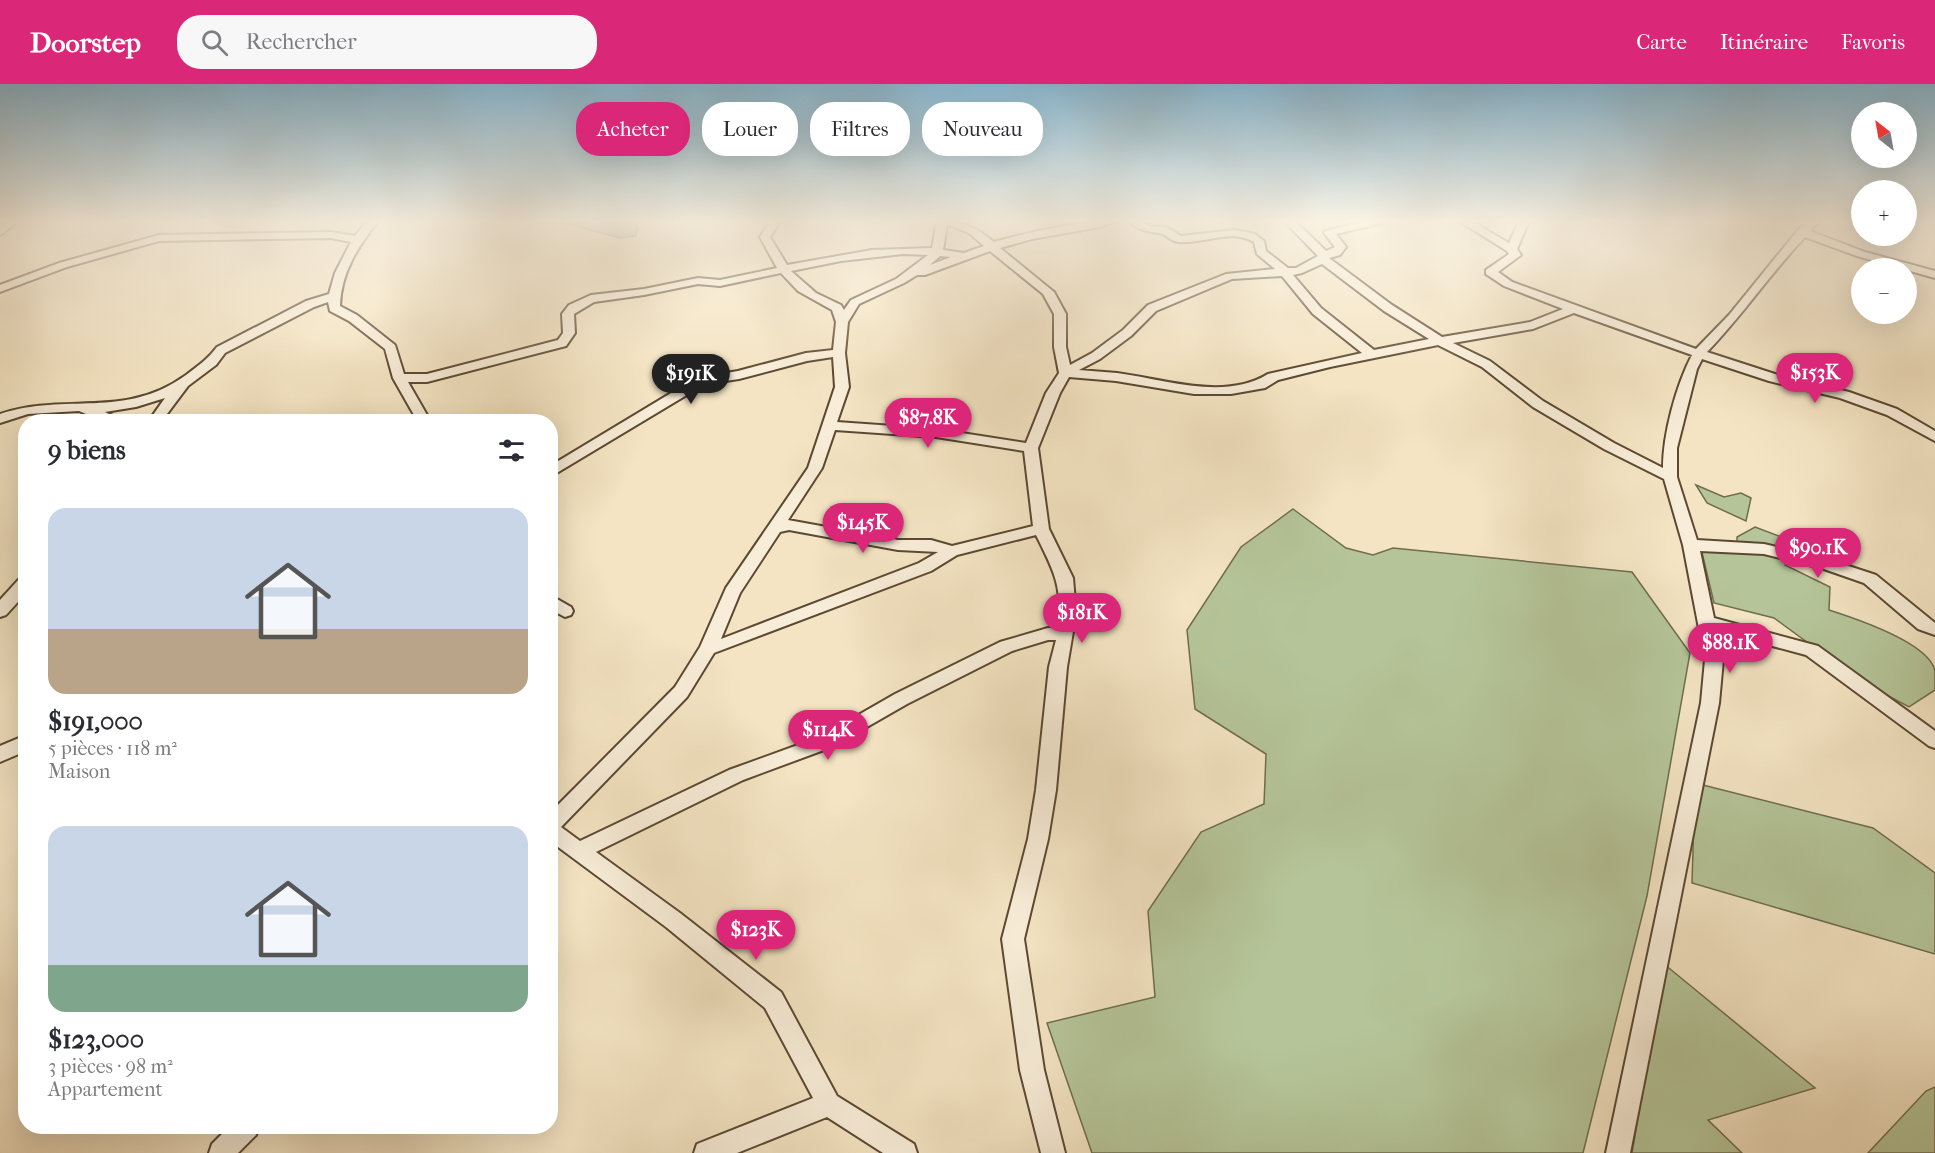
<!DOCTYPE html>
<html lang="fr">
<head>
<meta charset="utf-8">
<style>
	body { margin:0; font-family:"IM FELL French Canon",serif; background:#f7f7f7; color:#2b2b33; height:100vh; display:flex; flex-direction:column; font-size:22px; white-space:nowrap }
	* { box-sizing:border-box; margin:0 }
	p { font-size:20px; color:#7c7c81 }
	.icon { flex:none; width:33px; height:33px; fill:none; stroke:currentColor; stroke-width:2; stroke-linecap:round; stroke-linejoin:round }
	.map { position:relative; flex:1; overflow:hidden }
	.panel { position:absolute; left:18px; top:330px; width:540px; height:720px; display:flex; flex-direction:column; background:#fff; border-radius:24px; box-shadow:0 6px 24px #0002 }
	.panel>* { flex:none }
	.top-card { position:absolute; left:576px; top:18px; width:570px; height:54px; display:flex; gap:12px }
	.needle { width:39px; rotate:329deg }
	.fabs { position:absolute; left:1851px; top:18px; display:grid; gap:12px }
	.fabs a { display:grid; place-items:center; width:66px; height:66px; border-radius:50%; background:#fff; box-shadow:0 6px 24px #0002; font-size:30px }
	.price { position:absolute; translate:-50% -51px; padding:0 14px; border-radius:21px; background:#db2777; color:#fff; font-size:20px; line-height:39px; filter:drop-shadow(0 2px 3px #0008) }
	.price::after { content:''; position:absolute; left:50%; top:36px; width:18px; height:14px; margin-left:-9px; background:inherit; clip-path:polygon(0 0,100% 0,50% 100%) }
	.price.selected { background:#222; color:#fff }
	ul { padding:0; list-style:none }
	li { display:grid; align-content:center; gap:12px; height:318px; padding:0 30px }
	li span { display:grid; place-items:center; height:186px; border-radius:18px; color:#555 }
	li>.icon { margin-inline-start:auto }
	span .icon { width:108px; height:108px; fill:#fffc; stroke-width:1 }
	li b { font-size:26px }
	h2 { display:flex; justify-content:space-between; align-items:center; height:72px; padding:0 30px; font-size:26px }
	.pill { padding:0 21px; border-radius:24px; background:#fff; box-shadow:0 6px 24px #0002; font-size:21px; line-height:54px }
	.pill.selected { background:#db2777; color:#fff }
	header { display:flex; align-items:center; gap:36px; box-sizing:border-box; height:84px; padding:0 30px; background:#db2777; color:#fff }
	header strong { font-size:28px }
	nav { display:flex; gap:33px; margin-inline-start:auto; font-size:21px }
	.search { width:420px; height:54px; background:#f7f7f7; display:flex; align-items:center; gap:15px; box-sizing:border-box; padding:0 21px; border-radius:24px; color:#7c7c81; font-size:22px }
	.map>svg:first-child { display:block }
	.green { fill:#b5c599; stroke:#6f6d4e; stroke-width:1.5 }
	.water { fill:#9cbfb0; stroke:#6e7b6a; stroke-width:1.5 }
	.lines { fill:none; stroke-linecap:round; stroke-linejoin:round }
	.minor-casing { stroke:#5c4932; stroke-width:4 }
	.minor { fill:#f8edd8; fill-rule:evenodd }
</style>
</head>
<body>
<header>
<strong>Doorstep</strong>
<div class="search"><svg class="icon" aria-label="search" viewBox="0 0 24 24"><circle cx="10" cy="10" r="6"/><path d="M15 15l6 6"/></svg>Rechercher</div>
<nav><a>Carte</a><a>Itinéraire</a><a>Favoris</a></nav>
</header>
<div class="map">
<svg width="1935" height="1069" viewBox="0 0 1935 1069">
	<rect width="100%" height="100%" fill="#f4e4c3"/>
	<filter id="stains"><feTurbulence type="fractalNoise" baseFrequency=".00333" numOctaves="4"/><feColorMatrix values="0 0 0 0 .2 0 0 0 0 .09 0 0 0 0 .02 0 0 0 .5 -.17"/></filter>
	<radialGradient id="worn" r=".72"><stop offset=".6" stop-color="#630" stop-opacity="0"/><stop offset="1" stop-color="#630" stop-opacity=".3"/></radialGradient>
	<g class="green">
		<path d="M1696,401L1724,413L1741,409L1751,414L1746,437L1707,419Z"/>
		<path d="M1293,425L1346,464L1373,471L1393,464L1632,488L1690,569L1647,812L1583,1069H1092L1047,939L1155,913L1148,827L1201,748L1264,720L1266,670L1195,625L1187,546L1241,463Z"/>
		<path d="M1755,443L1800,460L1785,481L1830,503L1829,526C1854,534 1929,558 1935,587C1935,593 1935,600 1935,606L1909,623L1860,597L1774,534L1714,519L1700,460H1737V453Z"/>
		<path d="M1695,699L1873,744L1935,789V870L1692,799Z"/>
		<path d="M1664,880L1815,1004L1708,1036L1742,1069H1632Z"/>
		<path d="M1935,1003V1069H1868L1926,1007Z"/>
	</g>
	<path class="water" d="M544,137H634L638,144L635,152L620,154L572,141Z"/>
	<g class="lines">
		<g class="minor-casing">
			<g id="minor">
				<path d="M8,137H19L0,151V143Z"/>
				<path d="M367,137H378C358,163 341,188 340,222L357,231L395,261L404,290H427L558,256L563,249L562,230L569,221L591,211L644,205L698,194L720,196L777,184L760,153L769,139L768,137L780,138L770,153L787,181L872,166L932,164L937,137C963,137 974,142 994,158C1030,148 1079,137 1116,137L1100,143L1032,155L1000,164L1054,208L1066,230V263L1070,281L1092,269L1123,246L1148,221L1226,190L1275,185L1257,170L1254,158C1231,144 1204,160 1179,158C1171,158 1166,149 1158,149C1146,147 1137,146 1129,137H1141L1151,143H1166L1181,152L1235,146L1255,150L1264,157L1266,167L1288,184H1296L1318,172L1284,137H1295L1326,167L1335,163L1324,149L1325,147L1366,137H1384L1383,139L1336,150L1346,163L1340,171L1329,174L1392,221L1442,253L1530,238L1563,225L1504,202L1486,190V186L1509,170L1507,167L1459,137H1471L1509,159L1519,137H1529L1517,165L1521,171L1498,188L1512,198L1696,265L1729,231L1798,146L1808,137H1819L1810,147L1865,168L1935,187V194L1857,172L1805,153C1770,190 1742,232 1707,268L1778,291L1849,308L1897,325L1935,347V357L1887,331L1840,314L1769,297L1702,275L1697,285L1677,364V393L1697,456L1764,460L1824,474L1876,491L1935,539V551L1918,545L1864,499L1821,484L1764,470L1700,467L1714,534L1818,562L1935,647V664L1929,662L1806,571L1716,547L1723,576L1719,619L1630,1069H1606L1701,619L1705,576L1683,461L1664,395L1604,365L1533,323L1482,283L1438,261L1330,283L1278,296L1265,304L1231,310H1194L1116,297L1069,293L1060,309L1038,364L1049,445L1073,494L1076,530L1067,583L1056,706L1048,755L1024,855L1044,986L1065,1069H1041L1020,986L1002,855L1028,755L1036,706L1049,583L1056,556H1048L1012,567L907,620L832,663L743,696L596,768L680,829L781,908L837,1012L914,1060L917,1069H883L827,1033L737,1069H694L697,1060L813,1014L765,924L666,843L550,757V729L675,603L700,563L726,504L808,384L835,303L833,273L807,277L739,295L705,300L550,393V382L696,294L738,287L806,269L833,266L836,238L832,226L798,207L781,189L720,202L698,200L644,211L594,218L574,230L575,249L566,262L427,298H408L431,338H418L393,294L385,265L349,237L330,227L328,218L314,223L225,269L216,281L188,302L161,338H148L165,314L136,323L105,328L125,338H105L79,327L28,330L0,339V330C66,308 124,336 186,291C198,282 208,275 217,263L306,217L329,210L335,189L351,158L331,154L159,157L67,183L0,208V201L59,179L159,151L331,148L355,152ZM947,140L969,149L984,162L964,169L943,166ZM990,167L1043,210L1054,230V263L1059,289L1046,309L1026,359L936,345L837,338L849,303L845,269L848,238L859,220L904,199L917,191H925ZM903,170L928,171L896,195L851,216L844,226L841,221L816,209L791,187L841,177ZM940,172L951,173L930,181ZM1322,180L1384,227L1429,255L1374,266L1321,224L1293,191L1302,189ZM1282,192L1313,230L1362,269L1268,290C1224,317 1164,295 1117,289C1104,288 1092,287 1079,286L1100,275L1131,252L1156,227L1232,195ZM1574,229L1692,271C1676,302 1663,350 1663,384L1614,359L1543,317L1490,277L1453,259L1533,245ZM835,346L936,353L1024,367L1033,442L952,462L931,456H898L788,436L822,384ZM789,446L898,466L938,468L919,479L721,555L740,509L780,448ZM1036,451C1054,487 1063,503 1058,544H1048L1000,558L895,610L820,653L729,686L580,757L561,743L687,613L714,569L931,487L957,471Z"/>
				<path d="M26,493V509L6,531L0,533V516L20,494Z"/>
				<path d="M550,511L571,523L573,527L571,531L565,533L550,525Z"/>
				<path d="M26,651V667L0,678V662Z"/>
				<path d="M230,1042H259L256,1051L238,1069H209L212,1060Z"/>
			</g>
		</g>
		<use href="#minor" class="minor"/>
	</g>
	<linearGradient id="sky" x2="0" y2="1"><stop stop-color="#89b8d2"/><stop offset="0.48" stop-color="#faf3e4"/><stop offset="1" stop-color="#faf3e4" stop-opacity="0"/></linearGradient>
	<rect width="1935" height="286" fill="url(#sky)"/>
	<rect width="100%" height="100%" filter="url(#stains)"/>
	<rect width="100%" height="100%" fill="url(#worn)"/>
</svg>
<div class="fabs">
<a><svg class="needle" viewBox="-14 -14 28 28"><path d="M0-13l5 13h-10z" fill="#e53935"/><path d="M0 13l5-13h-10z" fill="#7c7c81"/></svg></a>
<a>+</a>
<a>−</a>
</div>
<b class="price" style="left:1815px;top:320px">$153K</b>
<b class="price selected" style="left:691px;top:321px">$191K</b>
<b class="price" style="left:928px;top:365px">$87.8K</b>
<b class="price" style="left:863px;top:470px">$145K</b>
<b class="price" style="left:1818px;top:495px">$90.1K</b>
<b class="price" style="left:1082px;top:560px">$181K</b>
<b class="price" style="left:1730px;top:590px">$88.1K</b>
<b class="price" style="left:828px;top:677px">$114K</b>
<b class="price" style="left:756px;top:877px">$123K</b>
<div class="top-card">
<a class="pill selected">Acheter</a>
<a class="pill">Louer</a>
<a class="pill">Filtres</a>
<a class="pill">Nouveau</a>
</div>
<section class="panel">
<h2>9 biens<svg class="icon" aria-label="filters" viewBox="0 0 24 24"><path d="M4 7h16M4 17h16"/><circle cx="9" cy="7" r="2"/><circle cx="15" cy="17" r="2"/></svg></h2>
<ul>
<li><span style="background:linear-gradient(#c9d6e8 65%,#b9a48a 0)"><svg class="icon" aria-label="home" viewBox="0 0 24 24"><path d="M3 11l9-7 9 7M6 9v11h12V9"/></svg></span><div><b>$191,000</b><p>5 pièces · 118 m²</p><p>Maison</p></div></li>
<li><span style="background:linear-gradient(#c9d6e8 75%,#7fa58c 0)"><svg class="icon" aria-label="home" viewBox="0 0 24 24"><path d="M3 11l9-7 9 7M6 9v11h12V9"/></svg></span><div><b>$123,000</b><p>3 pièces · 98 m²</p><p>Appartement</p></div></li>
</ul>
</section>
</div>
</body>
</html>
